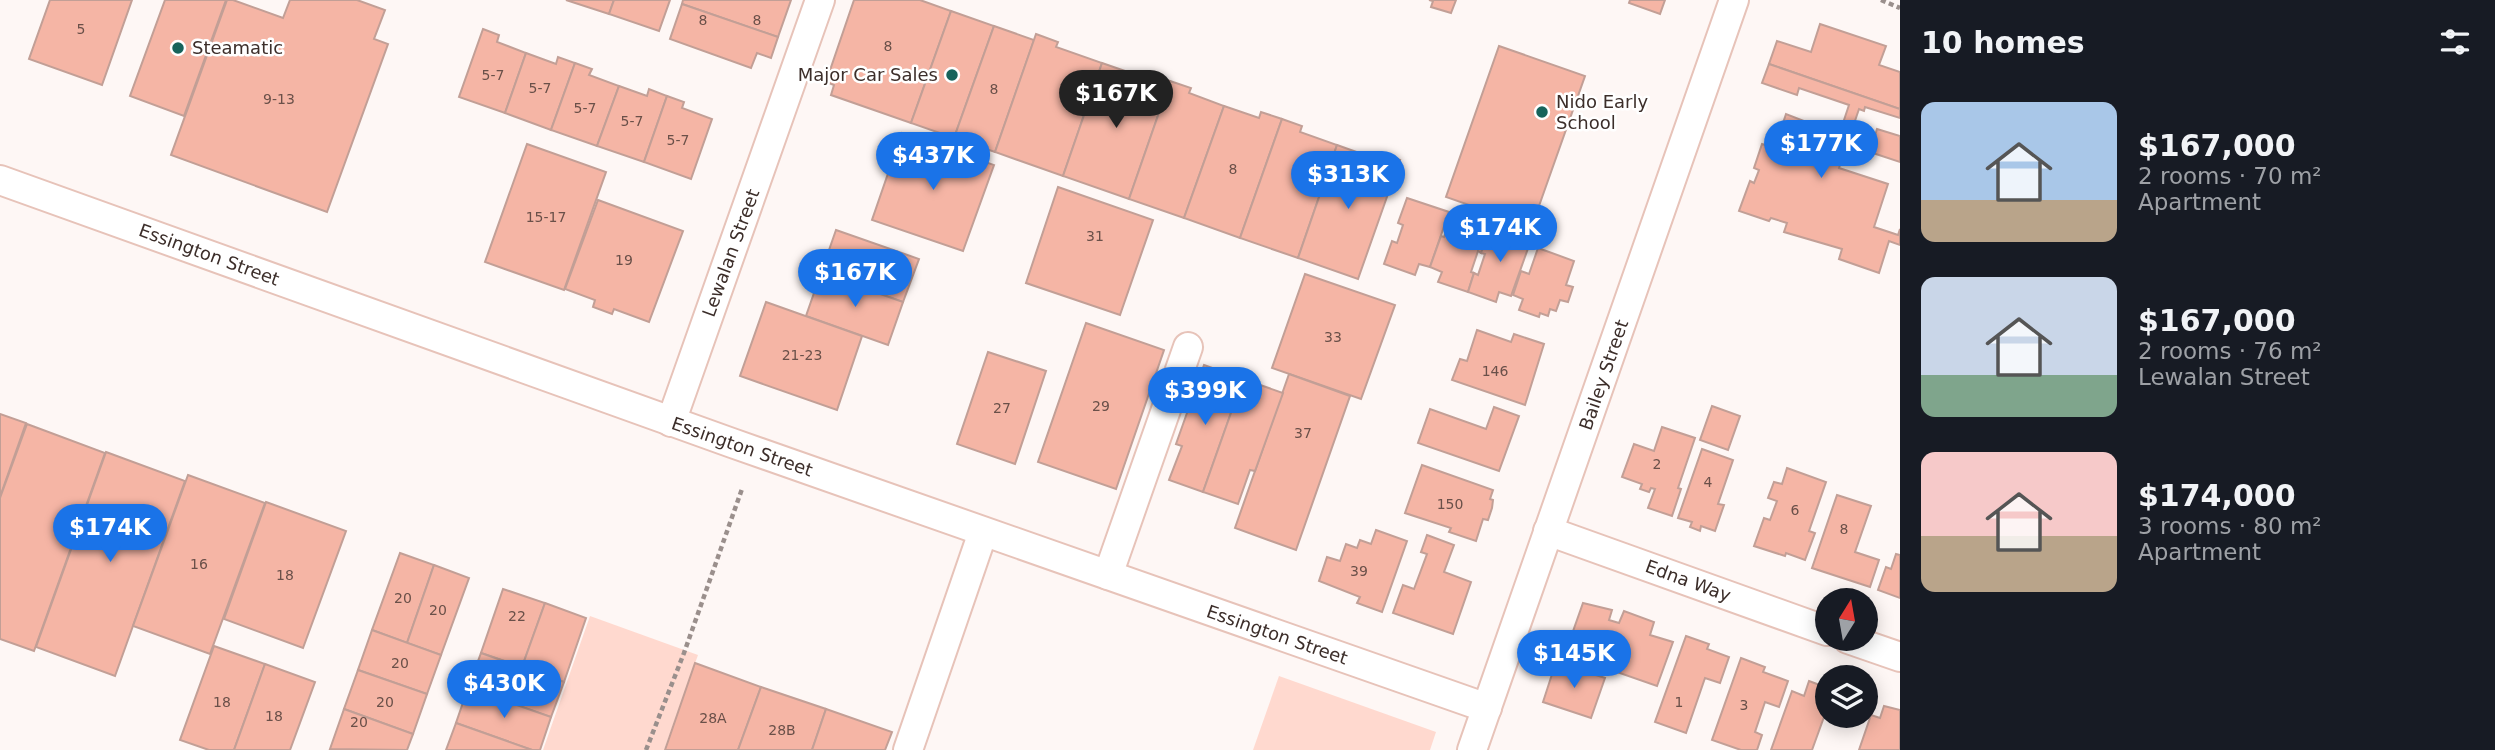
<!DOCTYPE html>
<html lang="en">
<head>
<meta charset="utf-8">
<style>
	body { margin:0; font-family:"DejaVu Sans",sans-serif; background:#20242c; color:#f1f3f6; height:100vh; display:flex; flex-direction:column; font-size:26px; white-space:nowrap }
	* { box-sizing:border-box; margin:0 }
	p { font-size:23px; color:#9ea1a6 }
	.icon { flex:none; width:38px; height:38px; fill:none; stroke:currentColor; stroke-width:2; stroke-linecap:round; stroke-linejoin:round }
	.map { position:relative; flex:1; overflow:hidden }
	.side { display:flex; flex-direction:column; background:#171b24; width:595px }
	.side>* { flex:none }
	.needle { width:46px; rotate:11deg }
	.controls { position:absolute; left:1815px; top:588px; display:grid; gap:14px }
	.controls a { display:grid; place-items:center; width:63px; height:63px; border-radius:50%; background:#171b24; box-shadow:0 4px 18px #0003; font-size:35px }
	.price { position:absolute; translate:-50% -60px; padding:0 16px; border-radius:24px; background:#1a73e8; color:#fff; font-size:23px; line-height:46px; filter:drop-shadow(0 2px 4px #0008) }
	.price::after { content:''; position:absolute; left:50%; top:42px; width:21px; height:16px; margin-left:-10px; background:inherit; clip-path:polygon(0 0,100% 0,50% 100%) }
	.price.current { background:#222; color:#fff }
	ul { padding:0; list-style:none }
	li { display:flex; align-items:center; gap:21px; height:175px; padding:0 21px }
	li span { display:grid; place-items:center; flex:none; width:196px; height:140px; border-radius:14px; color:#555 }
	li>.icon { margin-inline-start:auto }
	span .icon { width:84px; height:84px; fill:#fffc; stroke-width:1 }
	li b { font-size:30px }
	h2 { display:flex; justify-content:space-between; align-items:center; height:84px; padding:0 21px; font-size:30px }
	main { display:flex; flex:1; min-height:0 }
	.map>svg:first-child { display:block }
	.green { fill:#ffd9cf }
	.building { fill:#f5b5a5; stroke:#c29f96; stroke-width:2 }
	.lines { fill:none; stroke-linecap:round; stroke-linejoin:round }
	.minor-casing { stroke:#e7c3b9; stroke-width:32 }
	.path { stroke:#9a8f8c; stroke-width:4.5; stroke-dasharray:5 3.5; stroke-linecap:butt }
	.minor { stroke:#fff; stroke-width:28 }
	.poi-dot { fill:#17635b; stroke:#fff; stroke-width:2.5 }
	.labels { text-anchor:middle; stroke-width:5; stroke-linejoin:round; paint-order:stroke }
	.number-label { font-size:14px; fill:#6a5049 }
	.poi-label { font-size:18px; fill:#3c2e2a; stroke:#fff; text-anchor:start }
	.street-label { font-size:18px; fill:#3c2e2a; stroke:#fff }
</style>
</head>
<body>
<main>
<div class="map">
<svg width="1900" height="750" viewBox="0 0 1900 750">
	<rect width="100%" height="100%" fill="#fef7f5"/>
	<g class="green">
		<path d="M590,616L698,655L664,750H543Z"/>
		<path d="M1279,676L1436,732L1430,750H1253Z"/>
	</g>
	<g class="building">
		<path d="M50,0H132L102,85L29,59Z"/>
		<path d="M165,0H226L184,116L130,96Z"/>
		<path d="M227,0H233L283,18L290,0H357L385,10L374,39L388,44L327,212L171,155Z"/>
		<path d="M566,0H614L609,14Z"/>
		<path d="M614,0H670L659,31L609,14Z"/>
		<path d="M683,0H791L778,37L682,4Z"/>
		<path d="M854,0H920L951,11L911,123L831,95L834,85L826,82Z"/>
		<path d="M1429,0H1456L1451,13L1431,7L1433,1Z"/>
		<path d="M1630,0H1665L1660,14L1629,3Z"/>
		<path d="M682,4L778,37L771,58L757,53L751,68L670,39Z"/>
		<path d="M951,11L994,26L954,138L911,123Z"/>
		<path d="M1820,24L1886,46L1879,65L1900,72V109L1769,64L1777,41L1811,52Z"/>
		<path d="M994,26L1034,40L995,152L954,138Z"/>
		<path d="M483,29L499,35L497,42L526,53L505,113L459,97Z"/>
		<path d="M1036,34L1058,42L1056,47L1102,63L1063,176L995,152Z"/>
		<path d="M1499,46L1585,76L1534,220L1511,212L1509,219L1446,197Z"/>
		<path d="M526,53L556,64L558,57L575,63L551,130L505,113Z"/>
		<path d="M575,63L592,69L589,75L619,86L597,146L551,130Z"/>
		<path d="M1102,63L1148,79L1150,74L1170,81L1129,199L1063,176Z"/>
		<path d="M1769,64L1900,109V118L1865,107L1864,111L1859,109L1839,168L1888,184L1874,227L1898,235L1900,229V245L1889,241L1879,273L1839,259L1842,249L1784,232L1787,223L1771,218L1769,221L1739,211L1750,181L1754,183L1759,170L1754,168L1762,144L1782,150L1785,140L1778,138L1786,114L1804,121L1803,123L1839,135L1849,105L1799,88L1797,95L1762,83Z"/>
		<path d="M1170,81L1191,88L1189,93L1224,106L1184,218L1129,199Z"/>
		<path d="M619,86L647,96L649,89L667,96L644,162L597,146Z"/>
		<path d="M667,96L684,102L682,108L712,119L691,179L644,162Z"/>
		<path d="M1224,106L1259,118L1261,112L1282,119L1240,238L1184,218Z"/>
		<path d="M1282,119L1302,126L1300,132L1337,145L1298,258L1240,238Z"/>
		<path d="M1877,129L1900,136V162L1870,152Z"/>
		<path d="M902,133L994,165L963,251L872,220Z"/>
		<path d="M527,144L606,172L564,290L485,262Z"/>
		<path d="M1337,145L1376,159L1378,153L1400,160L1358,279L1298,258Z"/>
		<path d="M1058,187L1153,220L1120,315L1026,283Z"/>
		<path d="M1407,198L1449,212L1430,267L1419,264L1415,275L1384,264L1392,241L1397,243L1403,225L1398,223Z"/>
		<path d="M598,200L683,231L649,322L614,309L612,314L593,307L595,300L565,289Z"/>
		<path d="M1453,213L1491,226L1481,253L1478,251L1471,272L1474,273L1468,292L1438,282L1442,272L1430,267L1441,236L1444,237Z"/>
		<path d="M1491,226L1531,240L1511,296L1499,292L1496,302L1468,292L1474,273L1478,275L1485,254L1481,253Z"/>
		<path d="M836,230L919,259L903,302L821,273Z"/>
		<path d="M1538,248L1574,261L1566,285L1573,287L1568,302L1560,300L1556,311L1550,309L1548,316L1540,313L1539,317L1519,310L1523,299L1513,295L1521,271L1529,274Z"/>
		<path d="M821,273L903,302L888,345L806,316Z"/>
		<path d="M1305,274L1395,305L1361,399L1272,368Z"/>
		<path d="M766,302L862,336L837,410L740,376Z"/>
		<path d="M1086,323L1164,350L1116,489L1038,462Z"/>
		<path d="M1477,330L1511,342L1514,334L1544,344L1525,405L1452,380L1460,359L1467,361Z"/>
		<path d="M988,352L1046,371L1015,464L957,444Z"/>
		<path d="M1204,365L1243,379L1203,492L1169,480L1182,446L1176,444Z"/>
		<path d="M1289,374L1350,396L1296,550L1235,528Z"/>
		<path d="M1243,379L1283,393L1255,471L1250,470L1238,504L1203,492Z"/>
		<path d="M1712,406L1740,416L1728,450L1700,440Z"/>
		<path d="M1494,407L1519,416L1499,471L1418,443L1430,409L1486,429Z"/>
		<path d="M0,414L26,423L0,497Z"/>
		<path d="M27,424L105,453L34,651L0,639V498Z"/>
		<path d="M1662,427L1695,438L1678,488L1681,489L1672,516L1648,508L1655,489L1651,488L1649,492L1640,489L1642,484L1622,477L1634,444L1654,451Z"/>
		<path d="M1702,449L1733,460L1718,504L1724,505L1715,531L1701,526L1700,531L1690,527L1692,522L1678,518Z"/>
		<path d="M106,452L185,481L115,676L36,647Z"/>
		<path d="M1422,465L1493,490L1490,499L1493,500L1492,508L1488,520L1483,519L1476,541L1449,532L1451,528L1405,513Z"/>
		<path d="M1787,468L1826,482L1809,531L1815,533L1805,560L1786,553L1785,556L1754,546L1764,518L1770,520L1777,501L1768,498L1774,482L1782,484Z"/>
		<path d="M188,475L265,503L210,654L133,626Z"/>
		<path d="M1837,495L1871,506L1855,552L1879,560L1870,587L1812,568Z"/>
		<path d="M266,502L346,531L303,648L224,619Z"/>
		<path d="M1376,530L1407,541L1382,612L1357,603L1360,597L1319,581L1327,557L1340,561L1346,544L1357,548L1360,540L1371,544Z"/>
		<path d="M1427,535L1454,545L1444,572L1471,582L1453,634L1393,613L1403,585L1414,589L1427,554L1421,552Z"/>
		<path d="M400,553L434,565L407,643L372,630Z"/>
		<path d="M1896,554L1900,555V598L1878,590L1886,567L1891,569Z"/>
		<path d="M434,565L469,578L441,655L407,643Z"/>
		<path d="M503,589L545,603L522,667L481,653Z"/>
		<path d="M545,603L586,618L564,682L522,667Z"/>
		<path d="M1583,603L1612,610L1609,620L1619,623L1624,611L1654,622L1650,635L1673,642L1657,686L1565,654Z"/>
		<path d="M372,630L441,655L427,694L358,670Z"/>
		<path d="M1686,636L1709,644L1707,649L1729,657L1720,683L1705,678L1686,733L1655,722Z"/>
		<path d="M214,646L265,664L234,750H209L180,740Z"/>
		<path d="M481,653L564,682L551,717L468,688Z"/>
		<path d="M1741,658L1765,667L1763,672L1788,681L1779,707L1765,702L1755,732L1762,735L1757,750H1741L1712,740Z"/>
		<path d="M1556,662L1605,678L1591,718L1543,702Z"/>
		<path d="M695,663L761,687L738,750H665Z"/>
		<path d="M265,664L315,682L290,750H234Z"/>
		<path d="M358,670L427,694L413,734L344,709Z"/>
		<path d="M1809,681L1825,687L1827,716H1839L1837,721L1824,717L1812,750H1771L1792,691L1804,696Z"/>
		<path d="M761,687L826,709L812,750H738Z"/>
		<path d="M468,688L551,717L540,750H532L456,723Z"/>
		<path d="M1884,706L1900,710V750H1859L1871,715L1880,718Z"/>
		<path d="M344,709L413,734L407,750L330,749Z"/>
		<path d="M826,709L892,732L885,750H812Z"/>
		<path d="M456,723L532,750H446Z"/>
	</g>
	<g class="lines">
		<g class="minor-casing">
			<g id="minor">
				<path d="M0,180L732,443L1487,708"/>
				<path d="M671,422L820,0"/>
				<path d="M1548,531L1827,631"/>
				<path d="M1108,575L1188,347"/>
				<path d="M1848,639L1900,657"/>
				<path d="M908,750L983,532"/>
				<path d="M1472,750L1734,0"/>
			</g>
		</g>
		<g class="path">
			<path d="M1881,0L1900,8"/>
			<path d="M646,750L684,653L742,489"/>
		</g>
		<use href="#minor" class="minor"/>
	</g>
	<g class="poi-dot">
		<circle cx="178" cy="48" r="7"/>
		<circle cx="952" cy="75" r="7"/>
		<circle cx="1542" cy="112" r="7"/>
	</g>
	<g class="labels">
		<g class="number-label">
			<text x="703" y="25">8</text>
			<text x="757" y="25">8</text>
			<text x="81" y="34">5</text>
			<text x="888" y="51">8</text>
			<text x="493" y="80">5-7</text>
			<text x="540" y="93">5-7</text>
			<text x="994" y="94">8</text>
			<text x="279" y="104">9-13</text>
			<text x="585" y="113">5-7</text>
			<text x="632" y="126">5-7</text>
			<text x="678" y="145">5-7</text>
			<text x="1233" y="174">8</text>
			<text x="546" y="222">15-17</text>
			<text x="1095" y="241">31</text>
			<text x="624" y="265">19</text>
			<text x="1333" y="342">33</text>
			<text x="802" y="360">21-23</text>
			<text x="1495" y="376">146</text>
			<text x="1101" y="411">29</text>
			<text x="1002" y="413">27</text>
			<text x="1303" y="438">37</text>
			<text x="1657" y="469">2</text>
			<text x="1708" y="487">4</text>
			<text x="1450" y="509">150</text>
			<text x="1795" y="515">6</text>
			<text x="1844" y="534">8</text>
			<text x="199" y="569">16</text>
			<text x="1359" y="576">39</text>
			<text x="285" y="580">18</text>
			<text x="403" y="603">20</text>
			<text x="438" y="615">20</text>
			<text x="517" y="621">22</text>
			<text x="400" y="668">20</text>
			<text x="222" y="707">18</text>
			<text x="385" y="707">20</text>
			<text x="1679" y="707">1</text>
			<text x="1744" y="710">3</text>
			<text x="274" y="721">18</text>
			<text x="713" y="723">28A</text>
			<text x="359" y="727">20</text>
			<text x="782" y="735">28B</text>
		</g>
		<g class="poi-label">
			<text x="192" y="54">Steamatic</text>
			<text x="938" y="81" text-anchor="end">Major Car Sales</text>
			<text x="1556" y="108">Nido Early<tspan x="1556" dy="21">School</tspan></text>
		</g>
		<g class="street-label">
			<text transform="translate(731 253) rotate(-70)" y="6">Lewalan Street</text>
			<text transform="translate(209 255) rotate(20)" y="6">Essington Street</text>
			<text transform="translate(1604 375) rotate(-71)" y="6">Bailey Street</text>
			<text transform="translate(742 447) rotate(19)" y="6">Essington Street</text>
			<text transform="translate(1688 581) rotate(20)" y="6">Edna Way</text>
			<text transform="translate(1277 635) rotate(19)" y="6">Essington Street</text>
		</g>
	</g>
</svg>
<div class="controls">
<a><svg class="needle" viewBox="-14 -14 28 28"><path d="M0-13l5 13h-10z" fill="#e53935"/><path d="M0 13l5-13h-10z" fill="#9ea1a6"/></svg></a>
<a><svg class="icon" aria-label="layers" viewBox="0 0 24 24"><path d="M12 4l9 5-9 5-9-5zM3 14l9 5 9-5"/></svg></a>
</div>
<b class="price current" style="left:1116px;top:130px">$167K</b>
<b class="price" style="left:1821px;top:180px">$177K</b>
<b class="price" style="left:933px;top:192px">$437K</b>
<b class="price" style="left:1348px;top:211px">$313K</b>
<b class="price" style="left:1500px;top:264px">$174K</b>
<b class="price" style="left:855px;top:309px">$167K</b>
<b class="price" style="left:1205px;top:427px">$399K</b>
<b class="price" style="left:110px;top:564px">$174K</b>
<b class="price" style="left:1574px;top:690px">$145K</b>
<b class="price" style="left:504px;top:720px">$430K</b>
</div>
<section class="side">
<h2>10 homes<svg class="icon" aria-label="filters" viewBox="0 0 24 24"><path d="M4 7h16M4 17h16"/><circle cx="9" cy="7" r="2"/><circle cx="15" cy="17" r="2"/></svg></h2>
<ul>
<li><span style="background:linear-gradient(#a9c7e8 70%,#b9a48a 0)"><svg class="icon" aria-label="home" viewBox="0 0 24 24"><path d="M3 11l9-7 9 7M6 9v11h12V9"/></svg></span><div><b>$167,000</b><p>2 rooms · 70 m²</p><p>Apartment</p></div></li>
<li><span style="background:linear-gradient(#c9d6e8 70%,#7fa58c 0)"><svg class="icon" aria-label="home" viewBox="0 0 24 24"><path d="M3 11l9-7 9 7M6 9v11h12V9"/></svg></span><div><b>$167,000</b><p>2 rooms · 76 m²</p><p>Lewalan Street</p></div></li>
<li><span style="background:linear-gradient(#f6c9c9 60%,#b9a48a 0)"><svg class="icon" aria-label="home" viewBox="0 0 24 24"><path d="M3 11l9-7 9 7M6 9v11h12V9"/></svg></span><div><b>$174,000</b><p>3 rooms · 80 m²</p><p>Apartment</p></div></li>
</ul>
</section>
</main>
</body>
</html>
